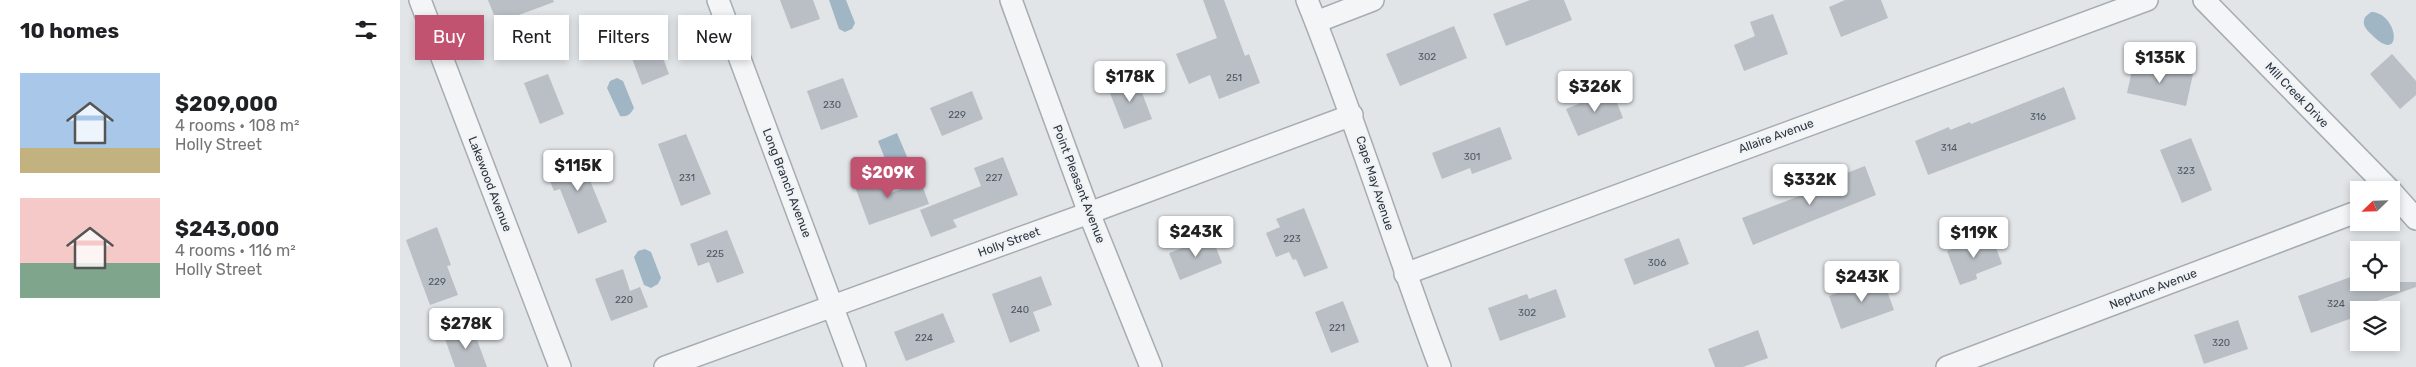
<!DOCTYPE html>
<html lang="en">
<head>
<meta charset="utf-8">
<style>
	body { margin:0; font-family:Rubik,sans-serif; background:#f2f2f2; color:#202124; height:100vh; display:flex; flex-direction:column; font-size:19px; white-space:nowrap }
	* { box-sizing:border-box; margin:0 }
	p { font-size:16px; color:#757577 }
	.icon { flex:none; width:28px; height:28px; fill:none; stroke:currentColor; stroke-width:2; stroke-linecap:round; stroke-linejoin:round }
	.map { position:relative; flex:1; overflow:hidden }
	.side { display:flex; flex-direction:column; background:#fff; width:400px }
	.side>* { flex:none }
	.hud { position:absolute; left:15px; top:15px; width:475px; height:45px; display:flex; gap:10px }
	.needle { width:32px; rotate:247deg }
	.tools { position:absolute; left:1950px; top:181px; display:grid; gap:10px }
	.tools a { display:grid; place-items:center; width:50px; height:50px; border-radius:0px; background:#fff; box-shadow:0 2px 8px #0003; font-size:25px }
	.price { position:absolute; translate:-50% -42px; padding:0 11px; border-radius:5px; background:#fff; color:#222; font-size:16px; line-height:32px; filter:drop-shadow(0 1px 2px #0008) }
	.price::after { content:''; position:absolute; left:50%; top:30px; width:15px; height:11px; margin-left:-8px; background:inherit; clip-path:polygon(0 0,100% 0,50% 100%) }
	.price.on { background:#c15371; color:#fff }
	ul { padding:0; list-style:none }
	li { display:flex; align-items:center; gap:15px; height:125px; padding:0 20px }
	li span { display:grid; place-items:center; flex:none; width:140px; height:100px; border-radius:0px; color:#555 }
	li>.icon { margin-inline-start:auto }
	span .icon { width:60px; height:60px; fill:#fffc; stroke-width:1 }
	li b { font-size:21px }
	h2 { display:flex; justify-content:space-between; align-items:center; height:60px; padding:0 20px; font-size:21px }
	.pill { padding:0 18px; border-radius:0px; background:#fff; box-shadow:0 2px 8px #0003; font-size:18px; line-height:45px }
	.pill.on { background:#c15371; color:#fff }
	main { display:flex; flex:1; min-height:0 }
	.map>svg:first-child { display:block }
	.water { fill:#a0b6c5 }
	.building { fill:#b9bfc5 }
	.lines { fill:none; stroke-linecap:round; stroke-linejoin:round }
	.minor-casing { stroke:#a7acb2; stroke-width:24 }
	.minor { stroke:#f3f5f7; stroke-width:21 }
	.labels { text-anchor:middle; stroke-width:4.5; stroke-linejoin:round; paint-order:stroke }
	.number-label { font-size:10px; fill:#4e5760 }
	.street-label { font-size:12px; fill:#2b343e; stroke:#f0f3f6 }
</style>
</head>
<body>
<main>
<section class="side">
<h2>10 homes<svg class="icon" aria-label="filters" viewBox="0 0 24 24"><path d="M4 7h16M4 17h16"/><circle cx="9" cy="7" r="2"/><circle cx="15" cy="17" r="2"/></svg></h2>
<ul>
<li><span style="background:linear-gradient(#a9c7e8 75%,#c2b280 0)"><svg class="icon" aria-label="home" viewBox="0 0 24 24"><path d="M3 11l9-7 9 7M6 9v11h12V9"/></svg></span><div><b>$209,000</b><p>4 rooms · 108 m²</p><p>Holly Street</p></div></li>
<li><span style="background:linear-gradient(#f6c9c9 65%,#7fa58c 0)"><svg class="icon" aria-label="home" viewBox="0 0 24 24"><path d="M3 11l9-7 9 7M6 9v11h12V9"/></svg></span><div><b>$243,000</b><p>4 rooms · 116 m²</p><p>Holly Street</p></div></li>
</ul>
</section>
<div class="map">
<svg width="2016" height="367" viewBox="0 0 2016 367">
	<rect width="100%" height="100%" fill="#e1e5e8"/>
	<g class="water">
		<path d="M429,0H446L455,23L452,29L445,32L439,29Z"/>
		<path d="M1971,12C1999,12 2004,68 1971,34C1965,28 1962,25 1965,17Z"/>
		<path d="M217,78L223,81L234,108C230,115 227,117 220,116L207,88L210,81Z"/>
		<path d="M497,133L513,171L493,179L478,141Z"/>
		<path d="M245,249L251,252L261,278L258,284L251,288L244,285L234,257L238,251Z"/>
	</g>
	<g class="building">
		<path d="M88,0H153L154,2L97,23Z"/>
		<path d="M380,0H413L420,19L391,29Z"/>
		<path d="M803,0H824L845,56L849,54L860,83L819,99L810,75L789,84L776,54L817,38Z"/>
		<path d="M1130,0H1164L1172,20L1106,46L1093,14Z"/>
		<path d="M1445,0H1481L1488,18L1441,37L1429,7Z"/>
		<path d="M1373,14L1388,54L1344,71L1334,45L1355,36L1350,22Z"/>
		<path d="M1054,26L1067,58L1000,86L986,54Z"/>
		<path d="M254,34L269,74L242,85L227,45Z"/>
		<path d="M1992,54L2016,81V95L2000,109L1970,74Z"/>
		<path d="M1734,61L1793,74L1786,106L1727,93Z"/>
		<path d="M148,74L164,114L140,124L124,83Z"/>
		<path d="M736,77L752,119L724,129L708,88Z"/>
		<path d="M443,78L458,117L421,130L407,91Z"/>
		<path d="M1664,87L1676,119L1528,175L1515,141L1549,127L1550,130L1570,122L1571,124Z"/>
		<path d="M1212,90L1223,118L1178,136L1166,109Z"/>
		<path d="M572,91L583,119L542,136L530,108Z"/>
		<path d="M1100,127L1112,159L1072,174L1070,168L1042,179L1032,153Z"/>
		<path d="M286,134L311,194L281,206L258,144Z"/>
		<path d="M1791,138L1812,190L1782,203L1760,150Z"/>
		<path d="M185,152L194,176L189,178L207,222L178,234L160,189L154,191L145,169Z"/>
		<path d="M603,157L618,195L553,220L557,227L531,237L520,210L581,186L574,168Z"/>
		<path d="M1465,166L1476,195L1353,245L1342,218L1423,187L1421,183Z"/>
		<path d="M481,174L488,194L521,182L529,204L469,225L454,184Z"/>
		<path d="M904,208L928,268L904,277L896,259L893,260L889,252L876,257L866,233L880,227L876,219Z"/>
		<path d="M37,227L51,265L47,266L58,295L30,305L6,240Z"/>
		<path d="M327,230L344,273L317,283L309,262L298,266L290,244Z"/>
		<path d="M1591,234L1602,264L1576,274L1577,279L1560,285L1547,251Z"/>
		<path d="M812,237L822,263L780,280L769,253Z"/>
		<path d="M1279,238L1289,264L1234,285L1224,259Z"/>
		<path d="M223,269L230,291L240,287L248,307L211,321L195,279Z"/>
		<path d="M1959,274V282H2016V287L1952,310L1955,317L1911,333L1898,296Z"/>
		<path d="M641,276L652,305L633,312L640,331L610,343L592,294Z"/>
		<path d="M1482,277L1494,310L1441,329L1429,296Z"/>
		<path d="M1156,289L1166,317L1100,341L1088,308L1127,294L1129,299Z"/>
		<path d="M943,301L959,342L931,353L915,312Z"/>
		<path d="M543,313L555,342L506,361L494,332Z"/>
		<path d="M1838,320L1848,349L1804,364L1794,335Z"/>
		<path d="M73,329L87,367H55L45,339Z"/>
		<path d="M1358,330L1368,358L1343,367H1315L1308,349Z"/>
	</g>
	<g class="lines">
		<g class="minor-casing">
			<g id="minor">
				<path d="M20,0L160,367"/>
				<path d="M318,0L455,367"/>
				<path d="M611,0L689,213L751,367"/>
				<path d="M907,0C956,121 994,245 1040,367"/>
				<path d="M1804,0L1990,190"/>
				<path d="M916,22L973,0"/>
				<path d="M1991,191L2016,219"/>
				<path d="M1005,274L1747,0"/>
				<path d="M265,367L689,213L952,115"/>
				<path d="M1547,367L1959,211"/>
			</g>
		</g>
		<use href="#minor" class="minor"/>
	</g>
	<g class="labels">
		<g class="number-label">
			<text x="1027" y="60">302</text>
			<text x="834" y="81">251</text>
			<text x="432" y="108">230</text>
			<text x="557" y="118">229</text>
			<text x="1638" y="120">316</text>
			<text x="1549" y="151">314</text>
			<text x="1072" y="160">301</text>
			<text x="1786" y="174">323</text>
			<text x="287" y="181">231</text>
			<text x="594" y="181">227</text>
			<text x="892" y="242">223</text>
			<text x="315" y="257">225</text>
			<text x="1257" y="266">306</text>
			<text x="37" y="285">229</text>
			<text x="224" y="303">220</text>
			<text x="1936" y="307">324</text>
			<text x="620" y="313">240</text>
			<text x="1127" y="316">302</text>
			<text x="937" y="331">221</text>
			<text x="524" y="341">224</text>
			<text x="1821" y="346">320</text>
		</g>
		<g class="street-label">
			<text transform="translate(1897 95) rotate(46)" y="4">Mill Creek Drive</text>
			<text transform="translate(1376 136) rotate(-20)" y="4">Allaire Avenue</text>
			<text transform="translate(387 183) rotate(69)" y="4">Long Branch Avenue</text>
			<text transform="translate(975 183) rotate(72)" y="4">Cape May Avenue</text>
			<text transform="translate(90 184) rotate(69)" y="4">Lakewood Avenue</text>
			<text transform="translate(679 184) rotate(69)" y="4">Point Pleasant Avenue</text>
			<text transform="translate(609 242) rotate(-20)" y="4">Holly Street</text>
			<text transform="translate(1753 289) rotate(-21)" y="4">Neptune Avenue</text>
		</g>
	</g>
</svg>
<div class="tools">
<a><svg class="needle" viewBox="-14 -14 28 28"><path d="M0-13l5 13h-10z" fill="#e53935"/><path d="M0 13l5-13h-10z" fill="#757577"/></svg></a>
<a><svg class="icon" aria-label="locate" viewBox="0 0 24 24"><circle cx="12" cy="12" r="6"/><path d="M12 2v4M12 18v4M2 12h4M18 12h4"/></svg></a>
<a><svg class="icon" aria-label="layers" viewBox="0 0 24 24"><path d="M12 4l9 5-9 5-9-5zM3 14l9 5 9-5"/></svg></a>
</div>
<b class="price" style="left:1760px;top:84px">$135K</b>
<b class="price" style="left:730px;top:103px">$178K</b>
<b class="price" style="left:1195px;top:113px">$326K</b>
<b class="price" style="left:178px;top:192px">$115K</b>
<b class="price on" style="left:488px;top:199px">$209K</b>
<b class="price" style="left:1410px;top:206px">$332K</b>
<b class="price" style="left:796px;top:258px">$243K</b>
<b class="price" style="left:1574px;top:259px">$119K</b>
<b class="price" style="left:1462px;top:303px">$243K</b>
<b class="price" style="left:66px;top:350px">$278K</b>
<div class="hud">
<a class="pill on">Buy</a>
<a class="pill">Rent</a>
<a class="pill">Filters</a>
<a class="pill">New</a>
</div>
</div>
</main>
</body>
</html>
